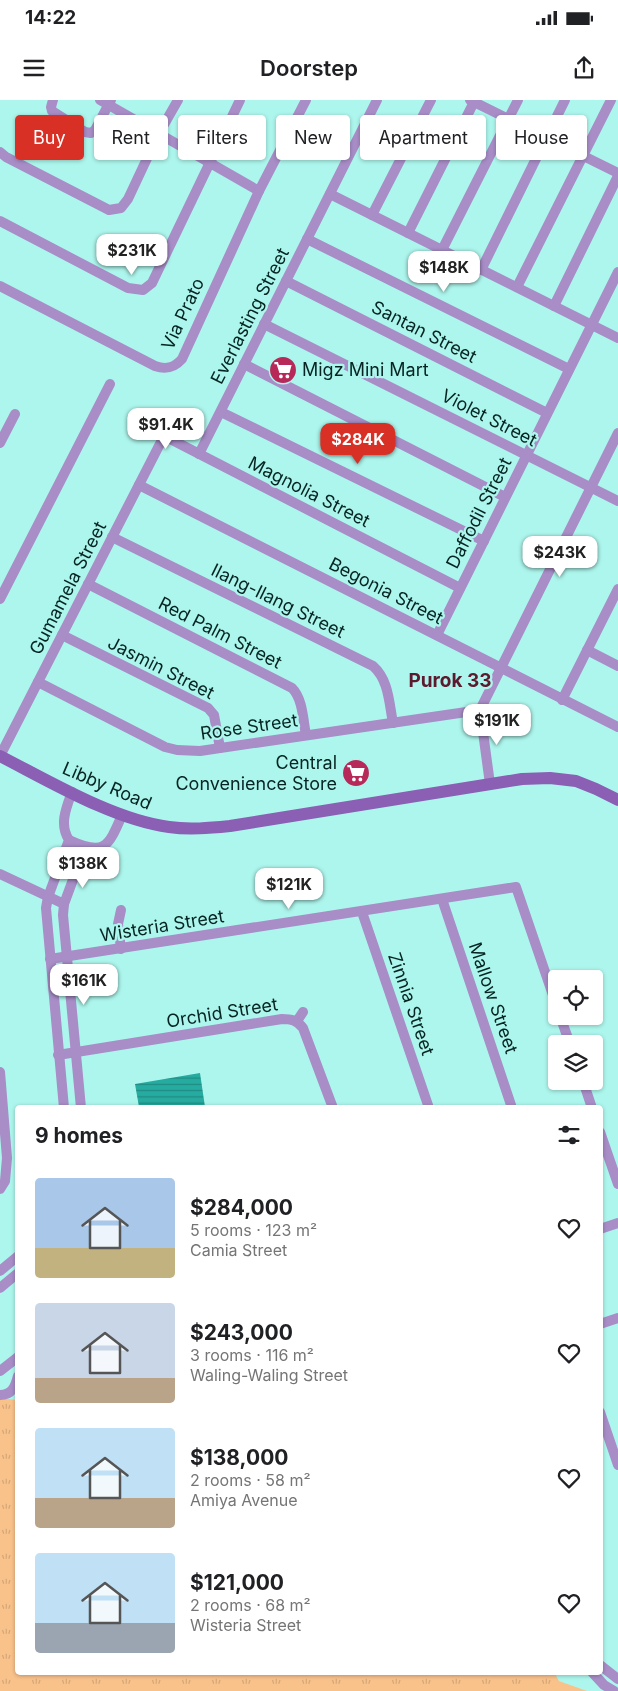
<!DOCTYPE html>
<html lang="en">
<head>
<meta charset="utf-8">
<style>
	body { margin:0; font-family:Inter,sans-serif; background:#f2f2f2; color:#202124; height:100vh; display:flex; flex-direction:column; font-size:19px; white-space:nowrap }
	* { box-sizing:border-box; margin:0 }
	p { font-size:16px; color:#757577 }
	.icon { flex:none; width:28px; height:28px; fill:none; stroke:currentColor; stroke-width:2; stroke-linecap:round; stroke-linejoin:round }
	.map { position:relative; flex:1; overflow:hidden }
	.details { position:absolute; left:15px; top:1005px; width:588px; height:570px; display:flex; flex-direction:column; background:#fff; border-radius:5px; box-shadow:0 1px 4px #0004 }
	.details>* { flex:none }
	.top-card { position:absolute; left:15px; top:15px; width:589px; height:45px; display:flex; gap:10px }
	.tools { position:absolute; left:548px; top:870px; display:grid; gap:10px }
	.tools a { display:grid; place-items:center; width:55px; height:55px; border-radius:5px; background:#fff; box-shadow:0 1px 4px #0004; font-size:25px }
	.price { position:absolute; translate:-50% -42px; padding:0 11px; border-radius:10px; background:#fff; color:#222; font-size:16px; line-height:32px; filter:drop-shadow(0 1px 2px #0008) }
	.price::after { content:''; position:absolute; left:50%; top:30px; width:15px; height:11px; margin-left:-8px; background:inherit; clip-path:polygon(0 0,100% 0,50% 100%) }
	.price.active { background:#d93025; color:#fff }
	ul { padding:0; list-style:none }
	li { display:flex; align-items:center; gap:15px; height:125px; padding:0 20px }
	li span { display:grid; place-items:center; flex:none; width:140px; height:100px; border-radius:5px; color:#555 }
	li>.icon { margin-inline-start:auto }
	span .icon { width:60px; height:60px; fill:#fffc; stroke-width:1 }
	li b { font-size:21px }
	h2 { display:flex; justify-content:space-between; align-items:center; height:60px; padding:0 20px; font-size:21px }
	.chip { padding:0 18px; border-radius:5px; background:#fff; box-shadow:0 1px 4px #0004; font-size:18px; line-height:45px }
	.chip.active { background:#d93025; color:#fff }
	.status { display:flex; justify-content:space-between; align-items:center; height:35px; padding:0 25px; background:#fff; direction:ltr }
	.status svg { height:14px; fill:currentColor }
	header { display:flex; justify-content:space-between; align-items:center; height:65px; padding:0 20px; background:#fff; font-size:22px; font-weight:600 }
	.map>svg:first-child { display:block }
	.grass { fill:url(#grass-tufts) }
	.water { fill:url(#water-rules) }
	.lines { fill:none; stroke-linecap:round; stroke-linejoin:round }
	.minor { stroke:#a88dc7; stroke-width:10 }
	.secondary { stroke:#8a5fb4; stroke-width:12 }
	.labels { text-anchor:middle; stroke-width:4.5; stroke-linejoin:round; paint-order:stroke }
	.street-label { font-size:18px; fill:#062522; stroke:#adf6ed }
	.poi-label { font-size:18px; fill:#062522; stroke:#adf6ed; text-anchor:start }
	.neighbourhood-label { font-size:19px; font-weight:bold; fill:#5d192e; stroke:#adf6ed }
</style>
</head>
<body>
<div class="status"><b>14:22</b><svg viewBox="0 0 49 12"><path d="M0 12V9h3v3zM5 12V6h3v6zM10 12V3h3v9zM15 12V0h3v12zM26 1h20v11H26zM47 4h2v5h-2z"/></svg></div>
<header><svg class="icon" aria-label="menu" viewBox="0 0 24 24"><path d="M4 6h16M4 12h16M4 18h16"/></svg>Doorstep<svg class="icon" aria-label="share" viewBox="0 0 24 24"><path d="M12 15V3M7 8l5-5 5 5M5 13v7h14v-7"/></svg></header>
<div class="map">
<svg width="618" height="1591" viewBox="0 0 618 1591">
	<defs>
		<pattern id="grass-tufts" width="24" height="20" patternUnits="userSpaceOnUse" patternTransform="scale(1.25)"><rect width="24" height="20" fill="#fac28b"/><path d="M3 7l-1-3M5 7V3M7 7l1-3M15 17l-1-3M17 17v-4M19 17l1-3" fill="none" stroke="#d5a778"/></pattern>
		<pattern id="water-rules" width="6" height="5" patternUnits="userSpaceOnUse" patternTransform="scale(1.25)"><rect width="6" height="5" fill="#26aba0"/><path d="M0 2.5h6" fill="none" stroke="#1f8b82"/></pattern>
	</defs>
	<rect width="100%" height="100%" fill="#adf6ed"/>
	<path class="grass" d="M0,1298L17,1300L18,1572H554L559,1581L587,1591H0Z"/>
	<path class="water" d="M200,973L205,1007H139L135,984Z"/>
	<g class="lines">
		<g class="minor">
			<path d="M53,0L51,7L52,11L85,32L91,33L95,30L111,0"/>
			<path d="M100,0L259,91"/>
			<path d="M470,0L618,73"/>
			<path d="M0,52L6,57L109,110L121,108L128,99L158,35L178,0"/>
			<path d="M330,94L618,238"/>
			<path d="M372,115L431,0"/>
			<path d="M0,121L128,188L143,190L152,183L240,0"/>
			<path d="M408,133L475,0"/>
			<path d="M307,139L569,269"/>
			<path d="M442,150L518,0"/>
			<path d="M481,170L565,0"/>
			<path d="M286,181L547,313"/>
			<path d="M0,186L155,266C166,270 174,268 182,259L259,91L306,0"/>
			<path d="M517,187L611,0"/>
			<path d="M554,206L618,76"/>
			<path d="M264,224L618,401"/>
			<path d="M244,264L505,397"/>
			<path d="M221,312L484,441"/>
			<path d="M143,325L460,488"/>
			<path d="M0,343L15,314"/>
			<path d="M199,354L377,0"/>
			<path d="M139,385L618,627"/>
			<path d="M112,437L373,566C389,580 389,603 393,623"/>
			<path d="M88,484L292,588C303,599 303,620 306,635"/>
			<path d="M0,499L110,284"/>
			<path d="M62,535L208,608L214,615L220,648"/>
			<path d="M437,535L618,172"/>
			<path d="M587,550L618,566"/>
			<path d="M38,582L165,647L177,650L200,651L480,610"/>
			<path d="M562,600L618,489"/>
			<path d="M0,656L164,336"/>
			<path d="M490,684L480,610L618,333"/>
			<path d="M69,740C104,756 108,748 122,715"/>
			<path d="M0,774L64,804"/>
			<path d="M442,799L512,1008"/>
			<path d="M121,810L118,824L121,849"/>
			<path d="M362,812L429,1008"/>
			<path d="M50,859L516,787L556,904"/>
			<path d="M560,916L570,944"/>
			<path d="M297,921L303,912"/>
			<path d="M58,955L282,919C291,919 297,920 303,928L333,1008"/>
			<path d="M0,972L7,1058L5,1081L0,1089"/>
			<path d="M583,981L592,1008"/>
			<path d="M64,1008L46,808L48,797L69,740C59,725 66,708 72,692"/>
			<path d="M81,1008L63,815L64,804L85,747"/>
			<path d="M600,1032L618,1084"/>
			<path d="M600,1129L618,1123"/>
			<path d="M0,1171L18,1156"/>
			<path d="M0,1188L18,1173"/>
			<path d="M600,1224L618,1218"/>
			<path d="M0,1271L18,1257"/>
			<path d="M0,1295C12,1295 15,1287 18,1276"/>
			<path d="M600,1312L618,1365"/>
			<path d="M600,1565L618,1579"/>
			<path d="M592,1572L604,1585L614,1591"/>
		</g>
		<path class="secondary" d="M0,656C49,681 114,720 169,727C189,730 210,728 230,726L522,679L550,678L576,681L596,689L618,700"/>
	</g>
	<defs>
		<g id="supermarket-disc" transform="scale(1.4375)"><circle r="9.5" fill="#b72959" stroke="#adf6ed"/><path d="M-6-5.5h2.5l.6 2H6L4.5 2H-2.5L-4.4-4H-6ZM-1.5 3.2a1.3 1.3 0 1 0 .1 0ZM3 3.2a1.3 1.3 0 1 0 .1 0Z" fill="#fff"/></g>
	</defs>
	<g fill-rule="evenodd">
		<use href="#supermarket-disc" x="283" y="270"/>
		<use href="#supermarket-disc" x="356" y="673"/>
	</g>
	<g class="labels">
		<g class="street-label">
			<text transform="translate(183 214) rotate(-65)" y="6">Via Prato</text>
			<text transform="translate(250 216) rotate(-63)" y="6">Everlasting Street</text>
			<text transform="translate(424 232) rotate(27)" y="6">Santan Street</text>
			<text transform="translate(489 318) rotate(27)" y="6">Violet Street</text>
			<text transform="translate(309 392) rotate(27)" y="6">Magnolia Street</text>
			<text transform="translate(479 413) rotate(-63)" y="6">Daffodil Street</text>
			<text transform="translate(68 488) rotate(-63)" y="6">Gumamela Street</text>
			<text transform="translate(386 491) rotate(27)" y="6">Begonia Street</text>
			<text transform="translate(278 501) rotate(26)" y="6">Ilang-Ilang Street</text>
			<text transform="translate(220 533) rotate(27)" y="6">Red Palm Street</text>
			<text transform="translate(161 568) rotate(27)" y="6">Jasmin Street</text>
			<text transform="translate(249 627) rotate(-8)" y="6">Rose Street</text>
			<text transform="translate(107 686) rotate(23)" y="6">Libby Road</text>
			<text transform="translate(162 826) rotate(-9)" y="6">Wisteria Street</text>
			<text transform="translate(493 898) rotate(71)" y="6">Mallow Street</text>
			<text transform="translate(411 904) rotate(71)" y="6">Zinnia Street</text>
			<text transform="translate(222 913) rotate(-9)" y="6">Orchid Street</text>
		</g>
		<g class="poi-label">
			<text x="302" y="276">Migz Mini Mart</text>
			<text x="337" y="669" text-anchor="end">Central<tspan x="337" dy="21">Convenience Store</tspan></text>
		</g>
		<g class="neighbourhood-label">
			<text x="450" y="587">Purok 33</text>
		</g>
	</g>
</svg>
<div class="tools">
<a><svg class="icon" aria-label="locate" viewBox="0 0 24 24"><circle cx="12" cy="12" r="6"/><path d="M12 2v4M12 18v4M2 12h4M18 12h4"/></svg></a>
<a><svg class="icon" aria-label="layers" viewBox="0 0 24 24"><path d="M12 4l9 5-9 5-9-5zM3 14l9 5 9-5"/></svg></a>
</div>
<b class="price" style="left:132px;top:176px">$231K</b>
<b class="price" style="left:444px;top:193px">$148K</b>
<b class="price" style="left:166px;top:350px">$91.4K</b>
<b class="price active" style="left:358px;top:365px">$284K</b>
<b class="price" style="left:560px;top:478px">$243K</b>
<b class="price" style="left:497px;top:646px">$191K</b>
<b class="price" style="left:83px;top:789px">$138K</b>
<b class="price" style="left:289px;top:810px">$121K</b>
<b class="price" style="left:84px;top:906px">$161K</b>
<div class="top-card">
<a class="chip active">Buy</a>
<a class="chip">Rent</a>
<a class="chip">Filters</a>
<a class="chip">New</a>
<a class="chip">Apartment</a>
<a class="chip">House</a>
</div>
<section class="details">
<h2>9 homes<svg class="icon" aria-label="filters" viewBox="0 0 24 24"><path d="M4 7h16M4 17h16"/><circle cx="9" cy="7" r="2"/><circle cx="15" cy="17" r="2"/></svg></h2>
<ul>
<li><span style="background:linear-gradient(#a9c7e8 70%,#c2b280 0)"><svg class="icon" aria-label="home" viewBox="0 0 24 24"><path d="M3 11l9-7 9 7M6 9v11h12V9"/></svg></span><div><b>$284,000</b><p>5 rooms · 123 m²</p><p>Camia Street</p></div><svg class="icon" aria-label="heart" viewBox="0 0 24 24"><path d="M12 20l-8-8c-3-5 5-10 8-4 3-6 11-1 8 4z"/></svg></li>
<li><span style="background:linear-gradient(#c9d6e8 75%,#b9a48a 0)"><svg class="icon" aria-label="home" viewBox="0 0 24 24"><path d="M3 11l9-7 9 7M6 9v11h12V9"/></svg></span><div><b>$243,000</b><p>3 rooms · 116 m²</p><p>Waling-Waling Street</p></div><svg class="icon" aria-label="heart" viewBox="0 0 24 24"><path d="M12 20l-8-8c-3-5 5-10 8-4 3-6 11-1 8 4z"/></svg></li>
<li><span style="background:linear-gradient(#bfe0f5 70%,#b9a48a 0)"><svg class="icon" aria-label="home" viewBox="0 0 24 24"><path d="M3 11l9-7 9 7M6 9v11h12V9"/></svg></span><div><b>$138,000</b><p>2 rooms · 58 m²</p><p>Amiya Avenue</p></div><svg class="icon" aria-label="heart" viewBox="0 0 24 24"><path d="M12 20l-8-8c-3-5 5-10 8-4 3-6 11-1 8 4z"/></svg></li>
<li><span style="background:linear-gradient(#bfe0f5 70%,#9aa5b1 0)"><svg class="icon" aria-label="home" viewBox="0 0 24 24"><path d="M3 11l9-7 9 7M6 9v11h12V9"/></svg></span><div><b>$121,000</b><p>2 rooms · 68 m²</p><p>Wisteria Street</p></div><svg class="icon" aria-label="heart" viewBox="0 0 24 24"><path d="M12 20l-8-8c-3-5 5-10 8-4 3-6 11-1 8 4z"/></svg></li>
</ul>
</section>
</div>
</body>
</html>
